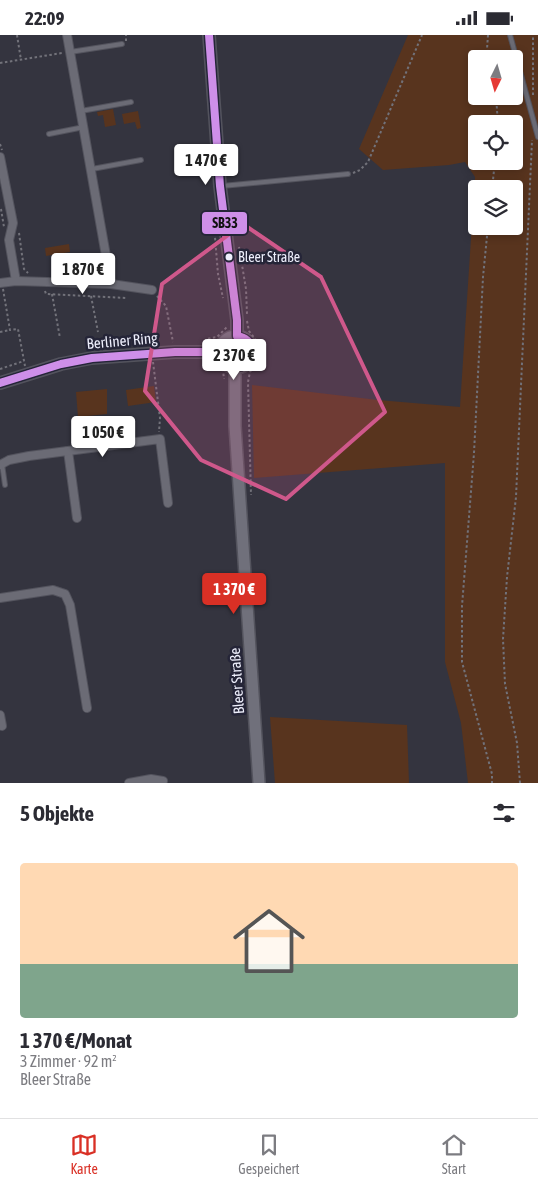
<!DOCTYPE html>
<html lang="de">
<head>
<meta charset="utf-8">
<style>
	body { margin:0; font-family:"Asap Condensed",sans-serif; background:#f2f2f3; color:#2b2b33; height:100vh; display:flex; flex-direction:column; font-size:19px; white-space:nowrap }
	* { box-sizing:border-box; margin:0 }
	p { font-size:16px; color:#7c7c81 }
	.icon { flex:none; width:28px; height:28px; fill:none; stroke:currentColor; stroke-width:2; stroke-linecap:round; stroke-linejoin:round }
	.map { position:relative; height:748px; overflow:hidden }
	.side { display:flex; flex-direction:column; background:#fff; flex:1 }
	.side>* { flex:none }
	.needle { width:32px; rotate:185deg }
	.buttons { position:absolute; left:468px; top:15px; display:grid; gap:10px }
	.buttons a { display:grid; place-items:center; width:55px; height:55px; border-radius:5px; background:#fff; box-shadow:0 2px 8px #0003; font-size:25px }
	.price { position:absolute; translate:-50% -42px; padding:0 11px; border-radius:5px; background:#fff; color:#222; font-size:16px; line-height:32px; filter:drop-shadow(0 1px 2px #0008) }
	.price::after { content:''; position:absolute; left:50%; top:30px; width:15px; height:11px; margin-left:-8px; background:inherit; clip-path:polygon(0 0,100% 0,50% 100%) }
	.price.active { background:#d93025; color:#fff }
	ul { padding:0; list-style:none }
	li { display:grid; align-content:center; gap:10px; height:265px; padding:0 20px }
	li+li { border-top:1px solid #e1e1e2 }
	li span { display:grid; place-items:center; height:155px; border-radius:5px; color:#555 }
	li>.icon { margin-inline-start:auto }
	span .icon { width:90px; height:90px; fill:#fffc; stroke-width:1 }
	li b { font-size:21px }
	h2 { display:flex; justify-content:space-between; align-items:center; height:60px; padding:0 20px; font-size:21px }
	.status { display:flex; justify-content:space-between; align-items:center; height:35px; padding:0 25px; background:#fff; direction:ltr }
	.status svg { height:14px; fill:currentColor }
	.dock { display:flex; justify-content:space-around; align-items:center; height:70px; border-top:1px solid #e1e1e2; background:#fff; font-size:14px; color:#7c7c81 }
	.dock a { display:grid; justify-items:center; gap:2px }
	.dock .active { color:#d93025 }
	.map>svg:first-child { display:block }
	.green { fill:#58341e; fill-rule:evenodd }
	.lines { fill:none; stroke-linecap:round; stroke-linejoin:round }
	.lane-casing { stroke:#53535d; stroke-width:6 }
	.street-casing { stroke:#53535d; stroke-width:10 }
	.secondary-casing { stroke:#53535d; stroke-width:14 }
	.path { stroke:#72727a; stroke-width:2; stroke-dasharray:2.5 2.5; stroke-linecap:butt }
	.lane { stroke:#6b6b75; stroke-width:4 }
	.street { stroke:#6b6b75; stroke-width:8 }
	.secondary { stroke:#70707b; stroke-width:11 }
	.bus-1-casing { stroke:#252538; stroke-width:11 }
	.bus-1 { stroke:#ce8fe9; stroke-width:8 }
	.marked { fill:#cf588b; fill-opacity:0.2; stroke:#cf588b; stroke-width:4; stroke-linejoin:round }
	.bus-dot { fill:#eeeffc; stroke:#252538; stroke-width:2 }
	.labels { text-anchor:middle; stroke-width:5; stroke-linejoin:round; paint-order:stroke }
	.bus-label { font-size:14px; fill:#eeeffc; stroke:#252538; text-anchor:start }
	.street-label { font-size:15px; fill:#eeeffc; stroke:#252538 }
	.line-badge { stroke:#252538; stroke-width:2 }
	.pale-badge-label { font-size:14px; text-anchor:middle; font-weight:bold; fill:#111 }
</style>
</head>
<body>
<div class="status"><b>22:09</b><svg viewBox="0 0 49 12"><path d="M0 12V9h3v3zM5 12V6h3v6zM10 12V3h3v9zM15 12V0h3v12zM26 1h20v11H26zM47 4h2v5h-2z"/></svg></div>
<div class="map">
<svg width="538" height="748" viewBox="0 0 538 748">
	<rect width="100%" height="100%" fill="#34343f"/>
	<g class="green">
		<path d="M408,0H538V748H468L461,688L445,627V428L254,443L252,350L378,365L460,372L475,142L465,127L449,130L383,135L359,114ZM476,24H514V61H476ZM476,89H514V126H476ZM476,154H514V191H476Z"/>
		<path d="M113,74L116,90L105,92L103,80L98,81L97,77Z"/>
		<path d="M138,76L141,93L137,94L135,87L124,89L122,79Z"/>
		<path d="M69,209L70,217L46,221L45,213Z"/>
		<path d="M154,351L156,367L128,371L126,355Z"/>
		<path d="M107,354V379L78,382L76,357Z"/>
		<path d="M270,682L407,690L409,748H275Z"/>
	</g>
	<g class="lines">
		<g class="lane-casing">
			<g id="lane">
				<path d="M510,0L538,102"/>
				<path d="M70,17L122,9"/>
				<path d="M81,76L131,67"/>
				<path d="M49,99L84,92"/>
				<path d="M92,134L141,125"/>
				<path d="M222,151L348,139"/>
				<path d="M2,429L5,450"/>
			</g>
		</g>
		<g class="street-casing">
			<g id="street">
				<path d="M67,0L111,249"/>
				<path d="M0,122L13,188L9,205L16,246"/>
				<path d="M0,248L16,246L111,249L152,255"/>
				<path d="M68,416L77,483"/>
				<path d="M0,430L9,425L29,421L160,404L168,468"/>
				<path d="M0,563L53,555L65,559L70,570L87,673"/>
				<path d="M0,680L2,691"/>
				<path d="M129,748L151,744L163,746"/>
			</g>
		</g>
		<g class="secondary-casing">
			<g id="secondary">
				<path d="M209,0L220,151L237,285V301"/>
				<circle cx="236" cy="317" r="16"/>
				<path d="M235,333V391L259,748"/>
				<path d="M0,348L61,329L92,323L175,317H220"/>
			</g>
		</g>
		<g class="path">
			<path d="M17,0L21,25"/>
			<path d="M488,0L487,14L489,24"/>
			<path d="M126,6V0"/>
			<path d="M0,28L62,18"/>
			<path d="M533,60V0"/>
			<path d="M496,61L498,89"/>
			<path d="M0,109L2,115"/>
			<path d="M353,138L360,135L368,127L422,0"/>
			<path d="M492,154L495,126"/>
			<path d="M1,174L4,192"/>
			<path d="M213,178L218,239L223,263"/>
			<path d="M488,191L483,242L474,418L462,571V627L492,739V748"/>
			<path d="M19,198L24,234L28,238"/>
			<path d="M239,212L246,254L247,279"/>
			<path d="M3,254L10,295L18,294L25,331"/>
			<path d="M45,256L46,259L126,263"/>
			<path d="M52,259L60,303"/>
			<path d="M91,261L98,297"/>
			<path d="M157,261L166,271L173,307"/>
			<path d="M247,286L249,296L259,309V324L250,337L248,347L251,460"/>
			<path d="M0,297L10,295"/>
			<path d="M206,307V304L217,302L227,292"/>
			<path d="M153,327L160,383L159,397"/>
			<path d="M215,327L223,335L224,344"/>
			<path d="M0,334L24,326"/>
			<path d="M520,748L517,708L505,649L503,604L507,542L516,462L532,105"/>
		</g>
		<use href="#lane" class="lane"/>
		<use href="#street" class="street"/>
		<use href="#secondary" class="secondary"/>
		<g class="bus-1-casing">
			<g id="bus-1">
				<path d="M209,0L220,151L237,285V301"/>
				<path d="M240,302C254,308 255,324 241,331"/>
				<path d="M240,302C256,306 257,325 241,331"/>
				<path d="M0,348L61,329L92,323L175,317H220"/>
			</g>
		</g>
		<use href="#bus-1" class="bus-1"/>
	</g>
	<path class="marked" d="M243,189L321,242L385,377L286,464L201,425L145,356L162,249Z"/>
	<circle class="bus-dot" cx="229" cy="222" r="4.5"/>
	<g class="labels">
		<g class="bus-label">
			<text x="238" y="227">Bleer Straße</text>
		</g>
		<g class="street-label">
			<text transform="translate(122 306) rotate(-5)" y="5">Berliner Ring</text>
			<text transform="translate(237 646) rotate(-94)" y="5">Bleer Straße</text>
		</g>
	</g>
	<rect class="line-badge" x="201" y="176" width="47" height="24" rx="5" fill="#ce8fe9"/>
	<g class="pale-badge-label">
		<text x="225" y="193">SB33</text>
	</g>
</svg>
<div class="buttons">
<a><svg class="needle" viewBox="-14 -14 28 28"><path d="M0-13l5 13h-10z" fill="#e53935"/><path d="M0 13l5-13h-10z" fill="#7c7c81"/></svg></a>
<a><svg class="icon" aria-label="locate" viewBox="0 0 24 24"><circle cx="12" cy="12" r="6"/><path d="M12 2v4M12 18v4M2 12h4M18 12h4"/></svg></a>
<a><svg class="icon" aria-label="layers" viewBox="0 0 24 24"><path d="M12 4l9 5-9 5-9-5zM3 14l9 5 9-5"/></svg></a>
</div>
<b class="price" style="left:206px;top:151px">1 470 €</b>
<b class="price" style="left:83px;top:260px">1 870 €</b>
<b class="price" style="left:234px;top:346px">2 370 €</b>
<b class="price" style="left:103px;top:423px">1 050 €</b>
<b class="price active" style="left:234px;top:580px">1 370 €</b>
</div>
<section class="side">
<h2>5 Objekte<svg class="icon" aria-label="filters" viewBox="0 0 24 24"><path d="M4 7h16M4 17h16"/><circle cx="9" cy="7" r="2"/><circle cx="15" cy="17" r="2"/></svg></h2>
<ul>
<li><span style="background:linear-gradient(#ffd9b3 65%,#7fa58c 0)"><svg class="icon" aria-label="home" viewBox="0 0 24 24"><path d="M3 11l9-7 9 7M6 9v11h12V9"/></svg></span><div><b>1 370 €/Monat</b><p>3 Zimmer · 92 m²</p><p>Bleer Straße</p></div></li>
</ul>
</section>
<nav class="dock">
<a class="active"><svg class="icon" aria-label="map" viewBox="0 0 24 24"><path d="M3 6l6-2 6 2 6-2v14l-6 2-6-2-6 2zM9 4v14M15 6v14"/></svg>Karte</a>
<a><svg class="icon" aria-label="saved" viewBox="0 0 24 24"><path d="M7 4h10v16l-5-4-5 4z"/></svg>Gespeichert</a>
<a><svg class="icon" aria-label="home" viewBox="0 0 24 24"><path d="M3 11l9-7 9 7M6 9v11h12V9"/></svg>Start</a>
</nav>
</body>
</html>
